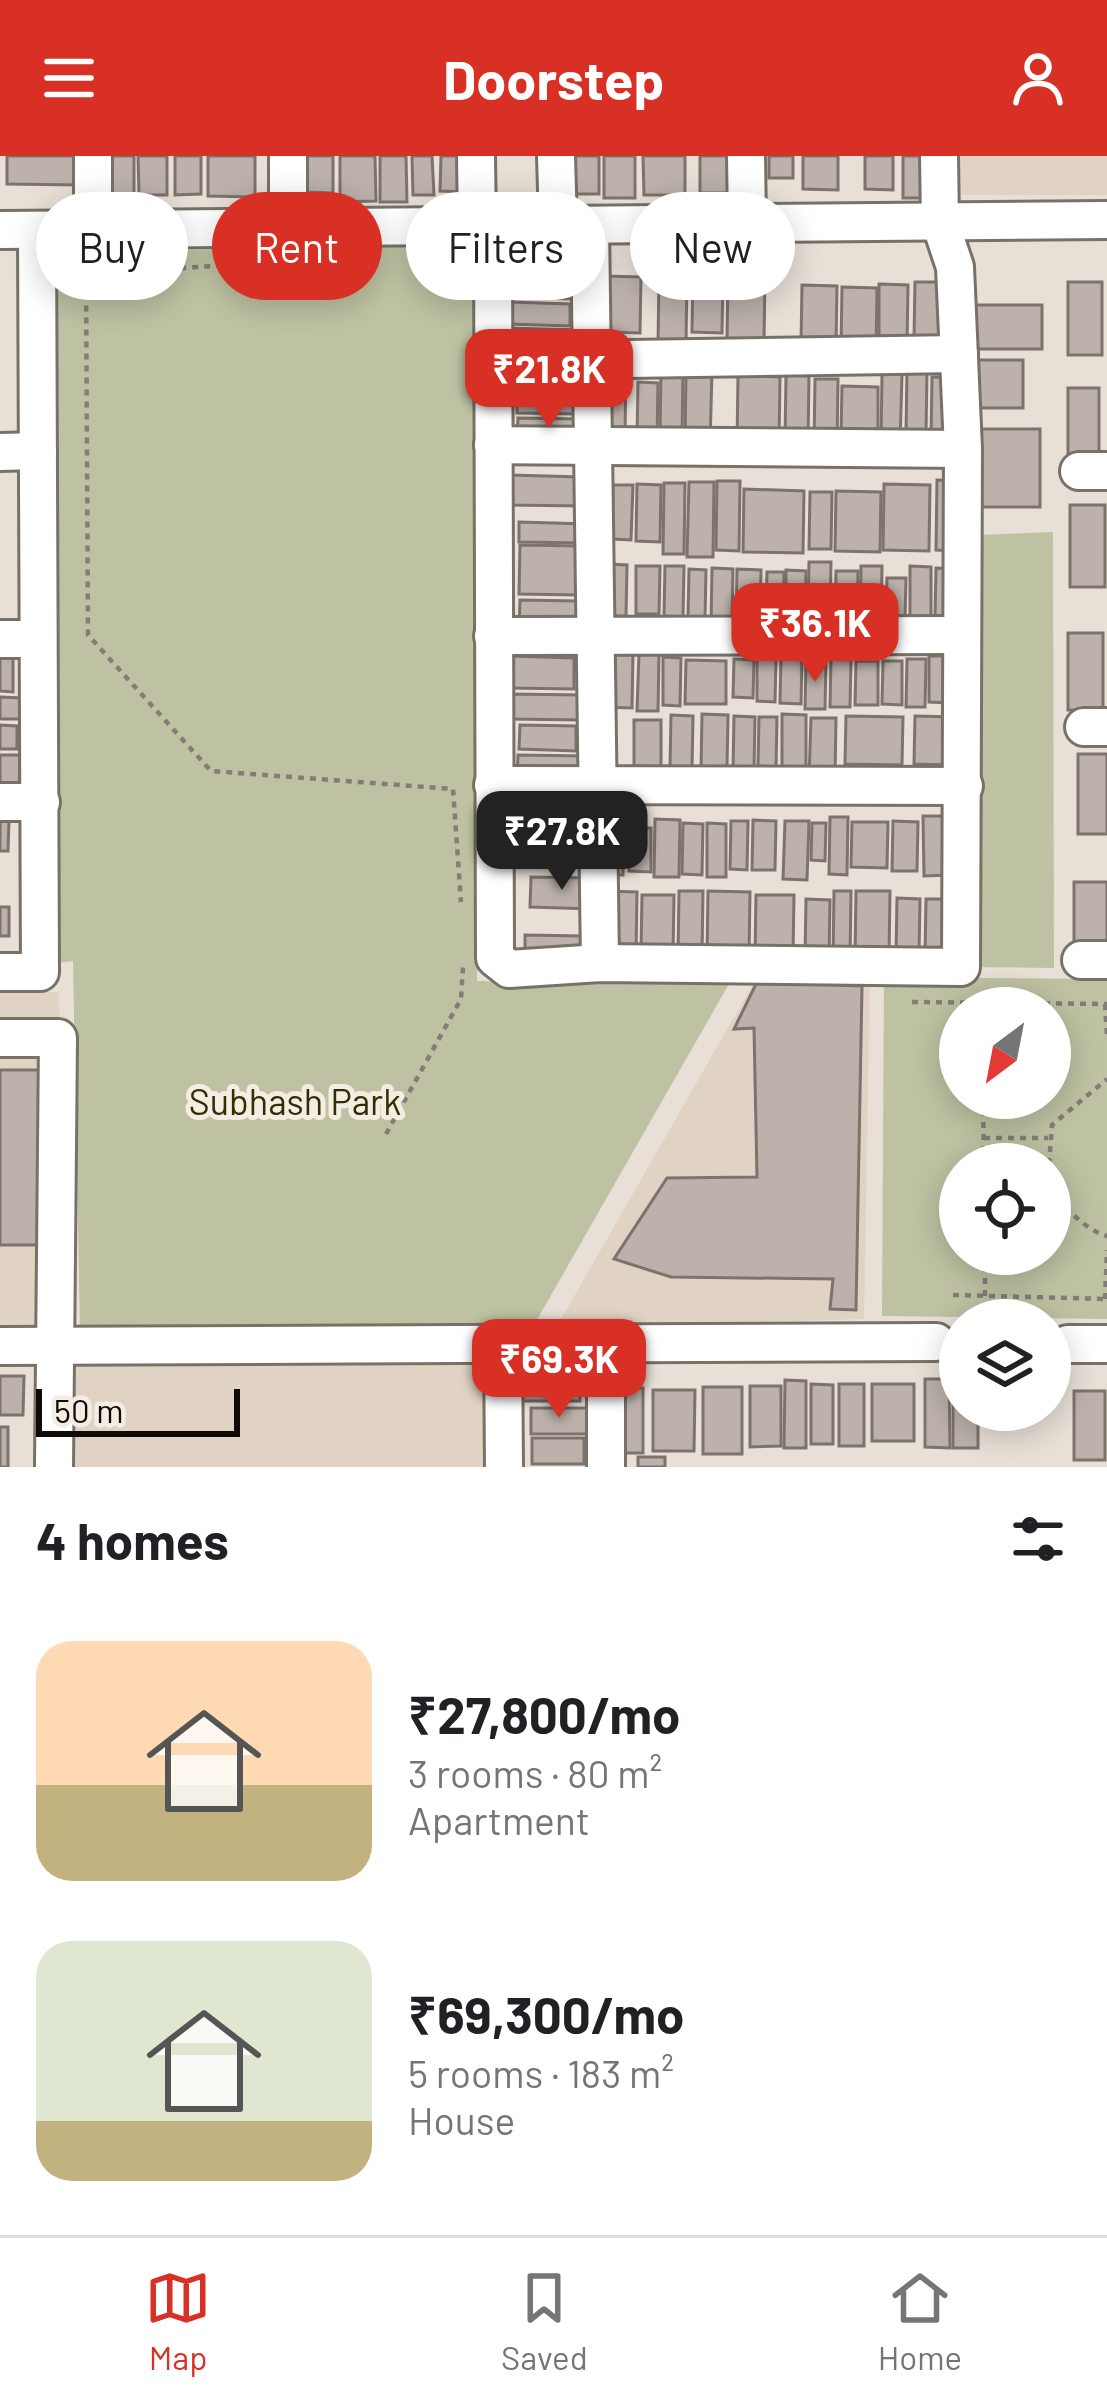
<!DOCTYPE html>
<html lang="en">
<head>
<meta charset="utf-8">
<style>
	body { margin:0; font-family:Barlow,sans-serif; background:#f6f6f6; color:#202124; height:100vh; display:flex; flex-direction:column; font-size:45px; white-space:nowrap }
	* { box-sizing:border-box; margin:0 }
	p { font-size:39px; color:#757577 }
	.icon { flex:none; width:66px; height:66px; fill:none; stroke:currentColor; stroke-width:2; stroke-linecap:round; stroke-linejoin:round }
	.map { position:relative; height:1311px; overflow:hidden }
	.panel { display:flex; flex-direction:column; background:#fff; flex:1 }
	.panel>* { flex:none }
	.top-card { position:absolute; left:36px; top:36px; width:1035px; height:108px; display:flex; gap:24px }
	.needle { width:78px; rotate:212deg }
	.tools { position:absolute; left:939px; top:831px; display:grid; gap:24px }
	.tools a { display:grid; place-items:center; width:132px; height:132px; border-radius:50%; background:#fff; box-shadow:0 6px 30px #0003; font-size:60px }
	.scale { position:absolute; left:36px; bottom:30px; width:204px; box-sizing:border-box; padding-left:12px; border:6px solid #0e0b08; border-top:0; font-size:33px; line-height:42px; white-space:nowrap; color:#0e0b08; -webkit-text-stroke:9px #f5ede4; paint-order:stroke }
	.price { position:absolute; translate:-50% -102px; padding:0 27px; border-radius:24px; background:#d93025; color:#fff; font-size:39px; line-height:78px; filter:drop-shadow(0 3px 6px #0008) }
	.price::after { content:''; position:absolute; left:50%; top:72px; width:36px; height:27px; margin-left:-18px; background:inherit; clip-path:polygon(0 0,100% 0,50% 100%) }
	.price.selected { background:#222; color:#fff }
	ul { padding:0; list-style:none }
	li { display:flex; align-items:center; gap:36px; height:300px; padding:0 36px }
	li span { display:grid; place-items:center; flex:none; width:336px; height:240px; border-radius:36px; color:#555 }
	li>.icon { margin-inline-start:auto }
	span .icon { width:144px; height:144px; fill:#fffc; stroke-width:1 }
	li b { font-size:51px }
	h2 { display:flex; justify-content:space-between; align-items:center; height:144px; padding:0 36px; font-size:51px }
	.chip { padding:0 42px; border-radius:54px; background:#fff; box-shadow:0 6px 30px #0003; font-size:42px; line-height:108px }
	.chip.selected { background:#d93025; color:#fff }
	header { display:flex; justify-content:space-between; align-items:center; height:156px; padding:0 36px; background:#d93025; color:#fff; font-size:54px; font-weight:700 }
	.dock { display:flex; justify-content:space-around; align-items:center; height:168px; border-top:3px solid #e0e0e0; background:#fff; font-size:33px; color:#757577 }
	.dock a { display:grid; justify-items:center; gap:6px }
	.dock .selected { color:#d93025 }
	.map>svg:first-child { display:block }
	.built { fill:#e0d3c4 }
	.green { fill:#bec2a2; fill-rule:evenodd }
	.building { fill:#bcb1ab; stroke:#7d726d; stroke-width:3 }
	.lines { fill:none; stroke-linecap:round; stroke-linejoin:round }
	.minor-casing { stroke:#787168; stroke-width:42 }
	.path { stroke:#837d77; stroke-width:4.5; stroke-dasharray:6 6; stroke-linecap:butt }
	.minor { stroke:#fff; stroke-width:36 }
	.labels { text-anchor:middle; stroke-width:10; stroke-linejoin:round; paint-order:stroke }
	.park-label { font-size:36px; fill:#2e3002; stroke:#f5ede4 }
</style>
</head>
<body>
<header><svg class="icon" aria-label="menu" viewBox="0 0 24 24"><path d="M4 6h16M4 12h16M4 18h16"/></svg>Doorstep<svg class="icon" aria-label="person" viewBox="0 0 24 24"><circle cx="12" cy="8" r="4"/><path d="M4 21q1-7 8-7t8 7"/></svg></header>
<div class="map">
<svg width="1107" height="1311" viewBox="0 0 1107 1311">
	<rect width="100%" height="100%" fill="#e8e0d7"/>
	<g class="built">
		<rect x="957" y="0" width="150" height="39"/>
		<path d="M757,821L870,822L864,1163L556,1172Z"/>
		<path d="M0,836H59L64,1174H0Z"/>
		<path d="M488,1202L489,1311H69L68,1204Z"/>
	</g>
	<g class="green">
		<path d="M479,88L477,825L729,828L534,1169L80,1173L73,805L57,807L51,97Z"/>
		<path d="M1053,376L1054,812L967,811L953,380Z"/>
		<path d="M884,821L1107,823V1163L882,1160ZM960,852H1050V942H960ZM960,1008H1050V1098H960Z"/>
	</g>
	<g class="building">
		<path d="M7,0H79V29L7,28Z"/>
		<path d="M106,0H134V39L106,38Z"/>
		<path d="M138,0H167V39H139Z"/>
		<path d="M175,0H201V38L175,39Z"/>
		<path d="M208,0H255V41L208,40Z"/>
		<path d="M307,0H333V37L307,36Z"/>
		<path d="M340,0H375L376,45L340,46Z"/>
		<path d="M380,0H406L407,46H380Z"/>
		<path d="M412,0H432L434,39H413Z"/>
		<path d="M441,0H467L466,36L440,35Z"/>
		<rect x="568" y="0" width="31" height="38"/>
		<rect x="604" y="0" width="31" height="42"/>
		<path d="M643,0H685V39H644Z"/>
		<rect x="700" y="0" width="30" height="37"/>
		<rect x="769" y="0" width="24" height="22"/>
		<path d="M803,0H838V34L803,33Z"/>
		<path d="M865,0H893V34L865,33Z"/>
		<rect x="903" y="0" width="32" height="42"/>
		<path d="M539,117L572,118V143L539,142Z"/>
		<path d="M728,118H765L764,185H727Z"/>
		<path d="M604,120L641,121L640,177L603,176Z"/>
		<path d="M693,120H723L722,177L692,176Z"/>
		<path d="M659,121L687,122L686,187H658Z"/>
		<path d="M915,126H946L945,183L914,182Z"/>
		<rect x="1068" y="126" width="34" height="73"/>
		<path d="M879,128L908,129L907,189H879Z"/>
		<path d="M802,129L837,130L836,190L801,189Z"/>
		<path d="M842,131L877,132L876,195L841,194Z"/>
		<path d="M508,146L570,148V170L508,168Z"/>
		<rect x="968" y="149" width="74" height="44"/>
		<path d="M505,172L581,174V199L505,197Z"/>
		<rect x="970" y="204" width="53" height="48"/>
		<path d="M517,208L579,209V230L517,228Z"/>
		<path d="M602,208H626L625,281L600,280Z"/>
		<path d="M907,213L927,214L926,278H906Z"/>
		<path d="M661,214L683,215L682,283L660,282Z"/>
		<path d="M686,214H712L710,290H685Z"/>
		<path d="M882,218H902L900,288H881Z"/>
		<path d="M738,219L780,221L779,290L737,289Z"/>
		<path d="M786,219L809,220L808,286L785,285Z"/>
		<path d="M932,221H954L953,287L931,286Z"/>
		<path d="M815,223H838L837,291L814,290Z"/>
		<path d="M638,226L658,227L657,283L637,282Z"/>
		<path d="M842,230L878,231V279L841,278Z"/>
		<rect x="1068" y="232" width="31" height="73"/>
		<path d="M517,235L577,236V258L517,257Z"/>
		<path d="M518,262L581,263V288L517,287Z"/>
		<rect x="969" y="273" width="71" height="78"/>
		<path d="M509,319L582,321V350L508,349Z"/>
		<path d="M937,324L959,325L958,395L936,394Z"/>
		<path d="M717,325H740L739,395L716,394Z"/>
		<path d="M689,326H714L713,401H687Z"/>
		<path d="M664,327H685L684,398H663Z"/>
		<path d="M637,328L661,329L660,386L636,385Z"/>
		<path d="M884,328L930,329L929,395L883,394Z"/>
		<path d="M613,329H633L631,384L612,383Z"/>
		<path d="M744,333L804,335L803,397L743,396Z"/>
		<path d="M836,335L881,336L880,396L835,395Z"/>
		<path d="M810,336H832L831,393H809Z"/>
		<rect x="1070" y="349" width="35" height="82"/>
		<path d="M519,366L587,368V387L519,386Z"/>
		<path d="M520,389L580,390L579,439L519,438Z"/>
		<path d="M809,406H831L830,460H808Z"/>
		<path d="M605,408L627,409L626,460H604Z"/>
		<path d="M636,410H660L659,458H636Z"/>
		<path d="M665,410H684L683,461L664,460Z"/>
		<path d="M861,410H882L881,466L860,465Z"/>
		<path d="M910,410L931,411V466H910Z"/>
		<path d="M712,412L733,413L732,469L711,468Z"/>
		<path d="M936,412L958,413L957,460H935Z"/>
		<path d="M689,413L706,414L705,463H688Z"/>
		<path d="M737,413L761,414L760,467H736Z"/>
		<path d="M786,414L806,415L805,461L786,460Z"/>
		<path d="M836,415H858L857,463H835Z"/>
		<path d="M767,416H784L783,459L766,458Z"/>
		<path d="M887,422H906L905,462L886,461Z"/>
		<path d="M520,444L579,445V475L519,474Z"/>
		<rect x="1068" y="477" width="35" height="77"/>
		<path d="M603,497L633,498L632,552L602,551Z"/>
		<path d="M639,498H659L658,555H637Z"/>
		<path d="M504,500L574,502V533L503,532Z"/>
		<path d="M929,500H953L952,547L929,546Z"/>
		<path d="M0,501H13V536L0,535Z"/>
		<path d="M663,501L681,502L680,550L663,549Z"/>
		<path d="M781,501L802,502L801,548L780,547Z"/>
		<path d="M734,503L754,504L753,542L733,541Z"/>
		<path d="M757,503H776L775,546L757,545Z"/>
		<path d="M831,503L851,504L850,551H830Z"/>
		<path d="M907,503H926L925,551H906Z"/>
		<path d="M686,504L726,505V548H685Z"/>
		<path d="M806,504L826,505L825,553H805Z"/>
		<path d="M856,505H878V549H855Z"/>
		<path d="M883,505H902V549L882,548Z"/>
		<path d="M509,538L581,539V564L509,563Z"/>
		<path d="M0,541L22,542L21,563H0Z"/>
		<path d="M702,558L728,559L727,613H701Z"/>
		<path d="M782,558L806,559V612H782Z"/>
		<path d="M671,559L693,560L692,612H670Z"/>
		<path d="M734,560L755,561L754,615H733Z"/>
		<path d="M846,560L903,561L902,609L845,608Z"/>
		<path d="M915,560L955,561L954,609L914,608Z"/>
		<path d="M759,561H777L776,611L758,610Z"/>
		<path d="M811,562H836L835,623H809Z"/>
		<path d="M634,564H661V611L634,610Z"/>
		<path d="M0,569L17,570V593H0Z"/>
		<path d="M520,569L576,570V595L519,593Z"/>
		<rect x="1078" y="598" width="29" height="80"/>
		<path d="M0,599H20L19,633H0Z"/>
		<path d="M518,599L587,600V620L517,619Z"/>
		<path d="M517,654L581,655V685L517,683Z"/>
		<path d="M923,660H950L951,719L924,720Z"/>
		<path d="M830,661H848L847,719L829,718Z"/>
		<path d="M655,663L680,664L679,721H654Z"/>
		<path d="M0,664H9L8,695H0Z"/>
		<path d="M753,664L776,665L775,714H752Z"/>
		<path d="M731,665H748L747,714L730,713Z"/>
		<path d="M785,665H809L807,724L783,723Z"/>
		<path d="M893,665L918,666L917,715H892Z"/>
		<path d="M852,666H888L887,712L851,711Z"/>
		<path d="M683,667L703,668L702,719L682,718Z"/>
		<path d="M707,667L726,668V721H707Z"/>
		<path d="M812,667H826L825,705L811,704Z"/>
		<path d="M600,670H624L623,719H599Z"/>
		<path d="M630,672H651V716L629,715Z"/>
		<path d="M531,721L593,722V753L530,751Z"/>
		<rect x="1074" y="726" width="33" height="66"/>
		<path d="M601,735L637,736L636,799L600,798Z"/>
		<path d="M679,735H703L702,800H678Z"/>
		<path d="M708,735L750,736L749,802L707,801Z"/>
		<path d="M834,735H851L850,804L833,803Z"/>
		<path d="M856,735H890L889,802H855Z"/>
		<path d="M642,739H674L673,799L641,798Z"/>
		<path d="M756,739H794L793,800L755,799Z"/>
		<path d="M897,742L920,743L919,799L896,798Z"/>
		<path d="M806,743L830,744L829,803H805Z"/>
		<path d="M926,743H945V801L925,800Z"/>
		<rect x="0" y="751" width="9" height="29"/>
		<path d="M525,779L582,780V805L525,804Z"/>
		<path d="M757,826L862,830L856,1154L830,1153L833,1123L671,1121L614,1103L667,1022L757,1021L754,872L734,873Z"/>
		<rect x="0" y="914" width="47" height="175"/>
		<path d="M518,1219L580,1220V1245H518Z"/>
		<path d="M0,1220H24L23,1259H0Z"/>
		<path d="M925,1223H949L950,1292L925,1291Z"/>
		<path d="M785,1224L806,1225V1292H784Z"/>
		<path d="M953,1224H960V1254H978V1292H953Z"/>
		<path d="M811,1228L833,1229V1288H811Z"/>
		<rect x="839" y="1228" width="25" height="62"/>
		<rect x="872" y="1228" width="42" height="57"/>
		<path d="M750,1230H781V1290L750,1291Z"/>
		<rect x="703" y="1231" width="39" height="67"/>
		<rect x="614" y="1232" width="29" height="65"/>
		<path d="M653,1234H695L694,1295H653Z"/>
		<rect x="1074" y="1235" width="31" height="69"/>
		<rect x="531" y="1252" width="56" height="26"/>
		<rect x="0" y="1271" width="8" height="40"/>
		<rect x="532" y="1282" width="52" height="26"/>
		<rect x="638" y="1301" width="27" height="10"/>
	</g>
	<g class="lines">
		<g class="minor-casing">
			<g id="minor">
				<path d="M93,0V73"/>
				<path d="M476,0L477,70"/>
				<path d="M556,0L558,69"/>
				<path d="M746,0L747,67"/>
				<path d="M590,69L600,807"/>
				<path d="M493,70L495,802L509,813L600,807L961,811L963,293L955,111L940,66L939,0"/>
				<path d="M288,71V0"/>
				<path d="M0,74L1107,64"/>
				<path d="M493,205L959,198"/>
				<path d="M493,289L963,293"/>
				<path d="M0,296L38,295"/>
				<path d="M1079,315H1107"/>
				<path d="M493,480L961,479"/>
				<path d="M0,483H38"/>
				<path d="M1084,571H1107"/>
				<path d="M493,629L964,630"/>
				<path d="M0,646H41"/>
				<path d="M1081,804H1107"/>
				<path d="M0,816H40L37,74"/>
				<path d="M0,882H58L54,1311"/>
				<path d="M503,1186L504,1311"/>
				<path d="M1068,1188H1107"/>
				<path d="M0,1190L936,1186"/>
				<path d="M606,1311V1185"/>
			</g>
		</g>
		<g class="path">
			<path d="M294,105L86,118L88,479L211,615L453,633L461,746"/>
			<path d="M912,846L1107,848"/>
			<path d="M1105,848L1107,879"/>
			<path d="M983,942L984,1008"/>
			<path d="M386,978L461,843L463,811"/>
			<path d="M984,982H1048"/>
			<path d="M1049,1008L1052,969L1107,923"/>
			<path d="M1050,1019C1053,1043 1084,1074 1107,1080"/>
			<path d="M985,1098V1140"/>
			<path d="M953,1139L1107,1143"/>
			<path d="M1105,1143L1107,1094"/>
		</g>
		<use href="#minor" class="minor"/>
	</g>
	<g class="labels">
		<g class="park-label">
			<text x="295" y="959">Subhash Park</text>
		</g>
	</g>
</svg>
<div class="tools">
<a><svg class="needle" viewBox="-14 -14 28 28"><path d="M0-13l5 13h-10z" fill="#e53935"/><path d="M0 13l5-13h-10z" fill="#757577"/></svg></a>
<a><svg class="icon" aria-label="locate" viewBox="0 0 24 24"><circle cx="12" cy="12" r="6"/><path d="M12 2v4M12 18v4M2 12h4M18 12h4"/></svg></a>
<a><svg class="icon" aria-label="layers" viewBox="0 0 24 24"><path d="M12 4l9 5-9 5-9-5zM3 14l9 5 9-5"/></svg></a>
</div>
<div class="scale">50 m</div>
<b class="price" style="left:549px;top:275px">₹21.8K</b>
<b class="price" style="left:815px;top:529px">₹36.1K</b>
<b class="price selected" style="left:562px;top:737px">₹27.8K</b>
<b class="price" style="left:559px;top:1265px">₹69.3K</b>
<div class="top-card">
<a class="chip">Buy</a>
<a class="chip selected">Rent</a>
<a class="chip">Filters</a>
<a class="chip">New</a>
</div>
</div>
<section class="panel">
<h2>4 homes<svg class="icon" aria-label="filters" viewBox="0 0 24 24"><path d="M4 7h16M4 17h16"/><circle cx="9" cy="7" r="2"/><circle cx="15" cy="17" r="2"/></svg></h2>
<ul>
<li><span style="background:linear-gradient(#ffd9b3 60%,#c2b280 0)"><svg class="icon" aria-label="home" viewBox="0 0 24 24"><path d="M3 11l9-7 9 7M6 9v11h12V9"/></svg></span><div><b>₹27,800/mo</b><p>3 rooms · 80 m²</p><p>Apartment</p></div></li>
<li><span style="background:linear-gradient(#dfe7d0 75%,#c2b280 0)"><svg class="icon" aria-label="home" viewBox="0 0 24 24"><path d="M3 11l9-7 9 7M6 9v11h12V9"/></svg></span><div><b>₹69,300/mo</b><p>5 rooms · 183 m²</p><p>House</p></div></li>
</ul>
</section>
<nav class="dock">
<a class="selected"><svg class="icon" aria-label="map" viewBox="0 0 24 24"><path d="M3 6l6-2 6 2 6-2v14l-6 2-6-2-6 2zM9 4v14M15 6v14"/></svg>Map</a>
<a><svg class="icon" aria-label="saved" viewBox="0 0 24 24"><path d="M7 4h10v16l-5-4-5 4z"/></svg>Saved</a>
<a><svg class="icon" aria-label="home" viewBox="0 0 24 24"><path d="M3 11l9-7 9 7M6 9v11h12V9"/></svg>Home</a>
</nav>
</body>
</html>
